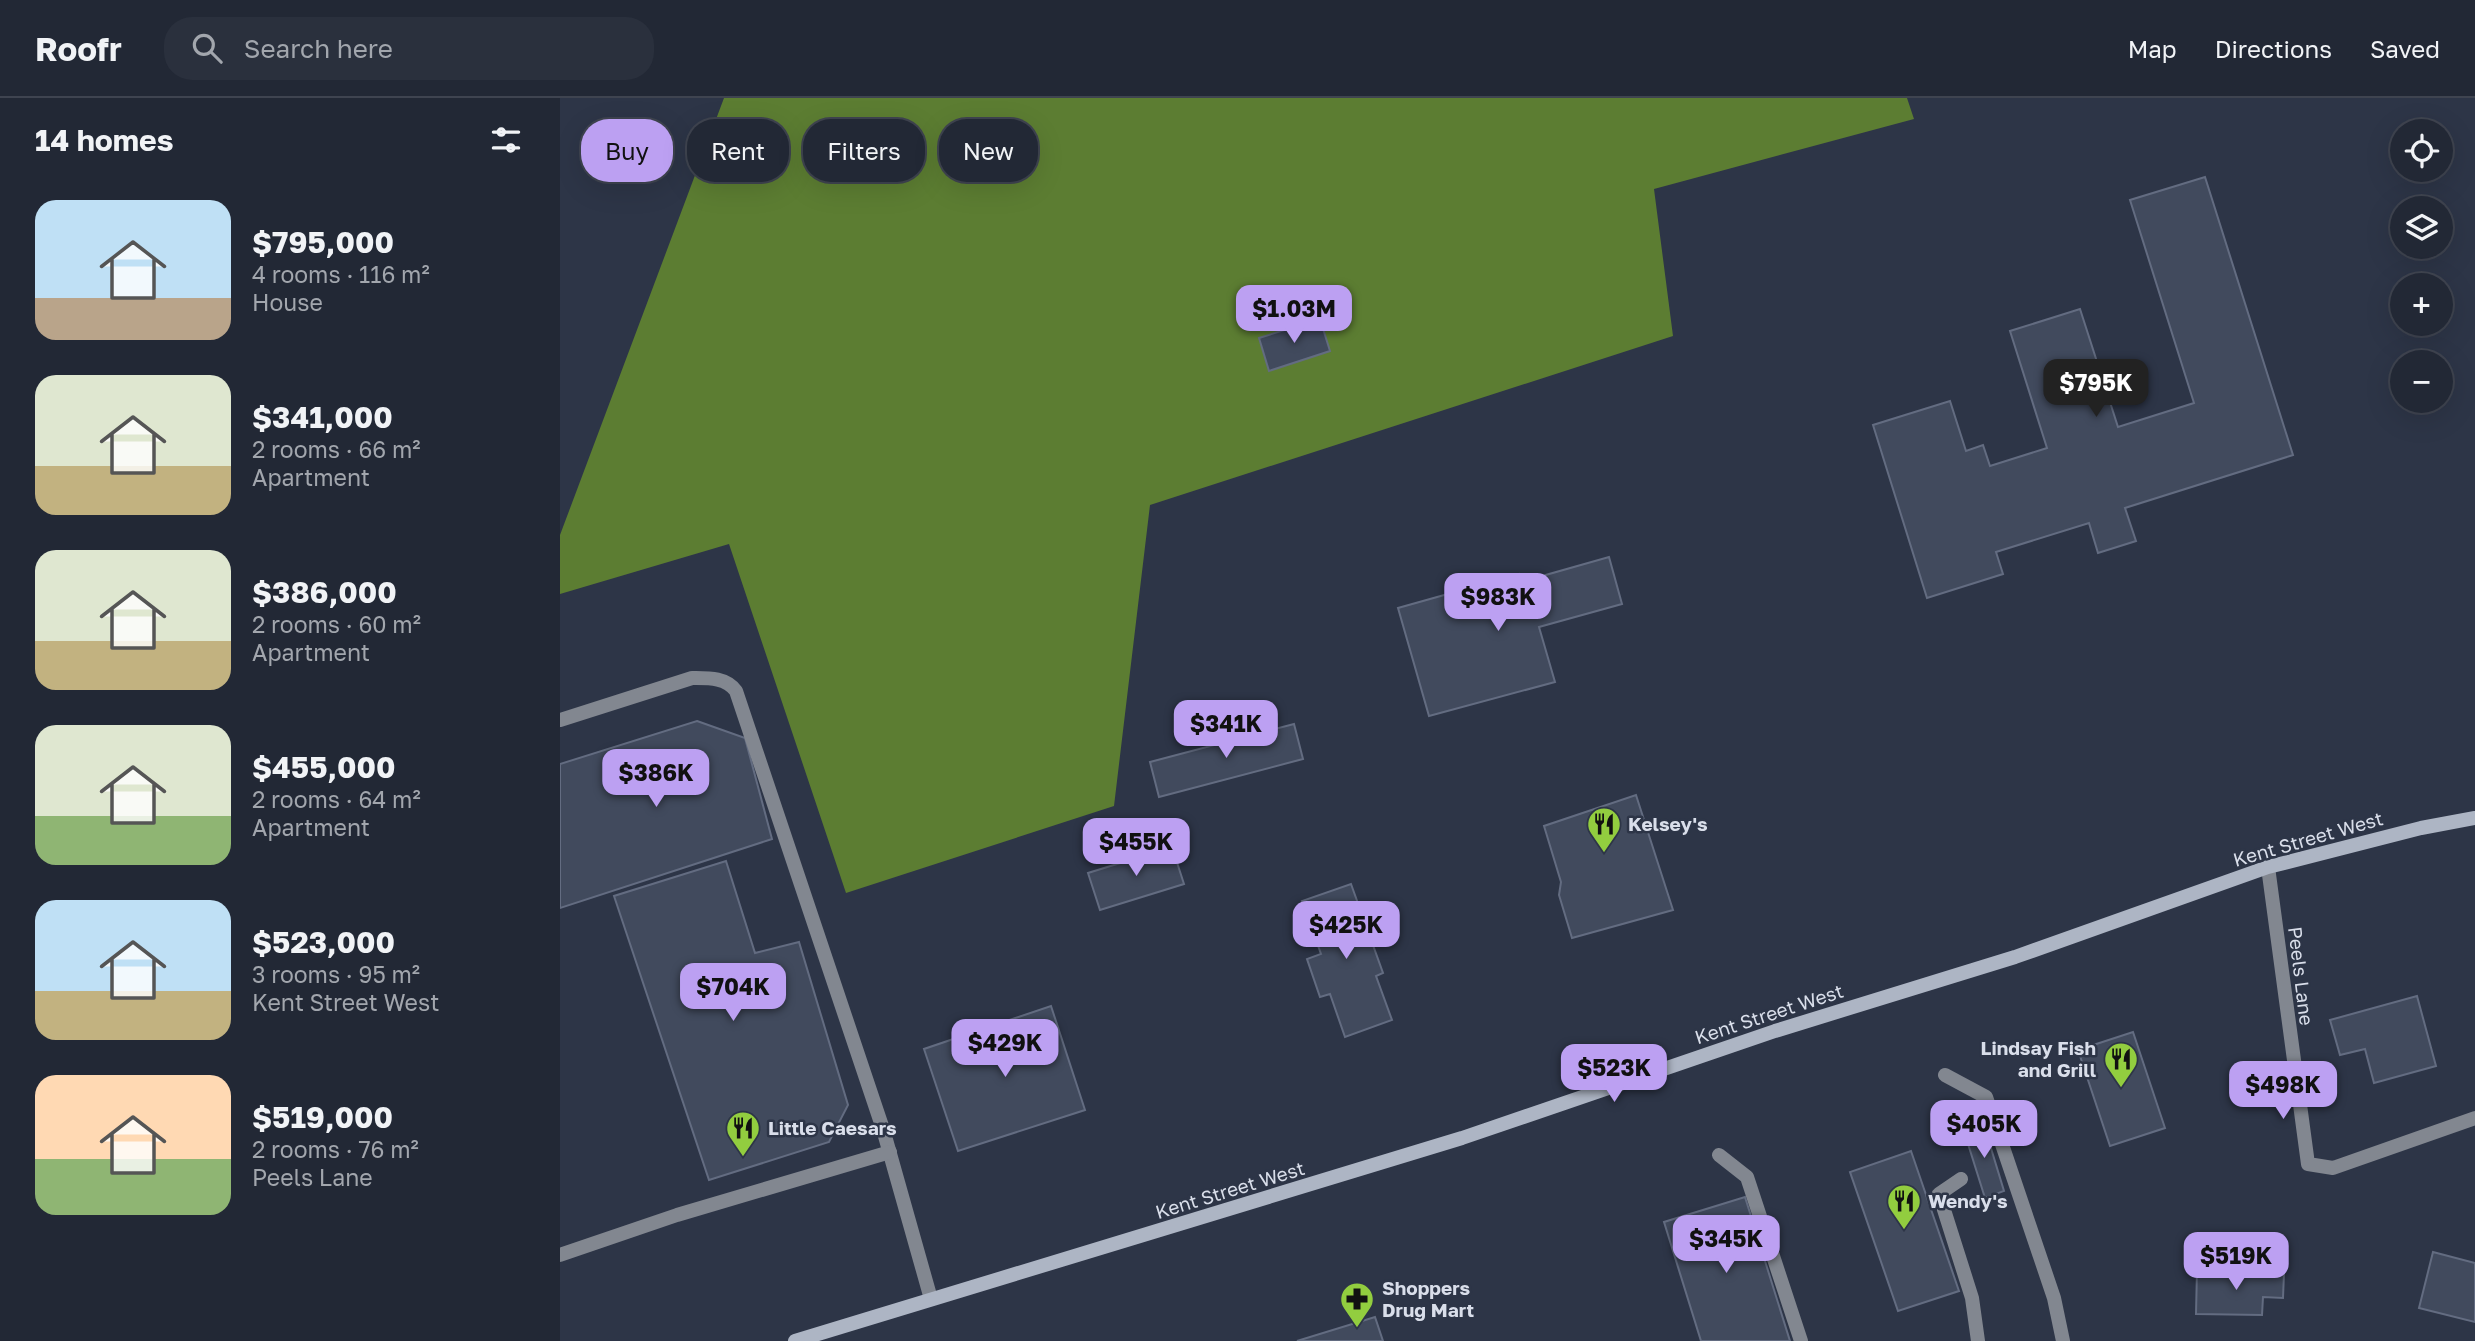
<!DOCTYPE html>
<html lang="en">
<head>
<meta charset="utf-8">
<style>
	body { margin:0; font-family:"Golos Text",sans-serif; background:#2a303d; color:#f1f3f6; height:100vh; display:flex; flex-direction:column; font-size:26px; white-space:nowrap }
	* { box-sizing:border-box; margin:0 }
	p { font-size:23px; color:#a2a6ad }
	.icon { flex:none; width:38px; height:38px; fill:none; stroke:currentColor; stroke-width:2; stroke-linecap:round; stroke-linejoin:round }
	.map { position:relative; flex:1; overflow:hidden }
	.details { display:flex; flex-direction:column; background:#222835; width:560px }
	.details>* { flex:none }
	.top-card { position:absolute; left:21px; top:21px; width:665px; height:63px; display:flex; gap:14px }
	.tools { position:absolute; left:1830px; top:21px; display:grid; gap:14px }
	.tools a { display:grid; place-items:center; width:63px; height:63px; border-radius:50%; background:#222835; box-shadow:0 7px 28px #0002,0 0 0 2px #3f4450; font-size:35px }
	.price { position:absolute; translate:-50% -60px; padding:0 16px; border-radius:14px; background:#bca0f2; color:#111; font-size:23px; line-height:46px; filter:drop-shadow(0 2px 4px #0008) }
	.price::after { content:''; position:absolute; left:50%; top:42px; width:21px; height:16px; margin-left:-10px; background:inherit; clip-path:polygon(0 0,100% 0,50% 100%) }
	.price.active { background:#222; color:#fff }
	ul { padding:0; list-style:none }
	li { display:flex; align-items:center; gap:21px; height:175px; padding:0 35px }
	li span { display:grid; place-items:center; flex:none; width:196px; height:140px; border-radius:21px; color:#555 }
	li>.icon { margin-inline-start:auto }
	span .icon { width:84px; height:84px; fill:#fffc; stroke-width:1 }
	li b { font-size:30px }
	h2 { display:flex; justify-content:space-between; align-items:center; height:84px; padding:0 35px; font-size:30px }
	.pill { padding:0 24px; border-radius:28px; background:#222835; box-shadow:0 7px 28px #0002,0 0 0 2px #3f4450; font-size:24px; line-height:63px }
	.pill.active { background:#bca0f2; color:#111 }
	header { display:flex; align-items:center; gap:42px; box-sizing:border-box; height:98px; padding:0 35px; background:#222835; border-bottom:2px solid #3f4450 }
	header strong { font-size:33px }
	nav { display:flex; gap:38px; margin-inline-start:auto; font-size:24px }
	.search { width:490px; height:63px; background:#2a303d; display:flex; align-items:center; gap:18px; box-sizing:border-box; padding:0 24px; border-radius:28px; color:#a2a6ad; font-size:26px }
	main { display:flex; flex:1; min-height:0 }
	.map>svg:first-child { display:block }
	.forest { fill:#5c7d32 }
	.building { fill:#414a5d; stroke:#636c81; stroke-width:2 }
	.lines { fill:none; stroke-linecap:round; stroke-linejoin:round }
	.service { stroke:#828790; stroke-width:14 }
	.minor { stroke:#828790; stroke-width:14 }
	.secondary { stroke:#adb5c4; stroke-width:14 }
	.labels { text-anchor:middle; stroke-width:5; stroke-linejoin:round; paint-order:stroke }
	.poi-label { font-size:19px; font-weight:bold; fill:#d9deea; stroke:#2d3547; text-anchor:start }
	.street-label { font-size:19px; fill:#d9deea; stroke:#2d3547 }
</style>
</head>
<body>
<header>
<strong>Roofr</strong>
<div class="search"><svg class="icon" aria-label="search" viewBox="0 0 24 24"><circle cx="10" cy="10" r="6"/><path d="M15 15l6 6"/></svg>Search here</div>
<nav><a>Map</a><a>Directions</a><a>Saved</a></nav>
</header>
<main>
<section class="details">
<h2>14 homes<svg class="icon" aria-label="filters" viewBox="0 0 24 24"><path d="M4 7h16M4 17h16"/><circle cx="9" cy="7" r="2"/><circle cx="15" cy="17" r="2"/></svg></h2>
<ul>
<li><span style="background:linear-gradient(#bfe0f5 70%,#b9a48a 0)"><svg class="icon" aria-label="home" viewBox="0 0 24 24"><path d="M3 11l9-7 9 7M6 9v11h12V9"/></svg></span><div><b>$795,000</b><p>4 rooms · 116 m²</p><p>House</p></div></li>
<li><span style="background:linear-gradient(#dfe7d0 65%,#c2b280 0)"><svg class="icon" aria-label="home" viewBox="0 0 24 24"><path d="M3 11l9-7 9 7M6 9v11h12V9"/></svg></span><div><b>$341,000</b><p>2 rooms · 66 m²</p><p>Apartment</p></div></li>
<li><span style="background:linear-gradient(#dfe7d0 65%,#c2b280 0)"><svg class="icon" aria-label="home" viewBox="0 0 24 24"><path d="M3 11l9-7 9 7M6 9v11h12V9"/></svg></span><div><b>$386,000</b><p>2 rooms · 60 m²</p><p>Apartment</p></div></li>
<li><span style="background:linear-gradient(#dfe7d0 65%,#8fb573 0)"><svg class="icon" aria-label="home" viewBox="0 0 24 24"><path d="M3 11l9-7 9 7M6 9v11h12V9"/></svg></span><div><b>$455,000</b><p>2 rooms · 64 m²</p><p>Apartment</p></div></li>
<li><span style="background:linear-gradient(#bfe0f5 65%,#c2b280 0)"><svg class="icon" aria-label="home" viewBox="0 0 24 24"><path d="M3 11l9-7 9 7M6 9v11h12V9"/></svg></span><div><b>$523,000</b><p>3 rooms · 95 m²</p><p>Kent Street West</p></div></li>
<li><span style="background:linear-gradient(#ffd9b3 60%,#8fb573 0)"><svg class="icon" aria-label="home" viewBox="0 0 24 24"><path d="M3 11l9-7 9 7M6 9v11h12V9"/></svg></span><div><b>$519,000</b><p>2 rooms · 76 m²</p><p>Peels Lane</p></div></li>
</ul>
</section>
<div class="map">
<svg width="1915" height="1243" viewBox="0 0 1915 1243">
	<rect width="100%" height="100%" fill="#2d3547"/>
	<path class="forest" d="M164,0H1347L1354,21L1094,91L1113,238L590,407L554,708L286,795L169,446L0,496V437Z"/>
	<g class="building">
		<path d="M1645,79L1733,357L1565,410L1576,443L1538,455L1529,425L1436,454L1443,476L1367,500L1313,327L1390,303L1406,353L1423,347L1430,368L1487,350L1450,233L1520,211L1558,329L1634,305L1570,102Z"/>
		<path d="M760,221L770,253L709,273L699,240Z"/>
		<path d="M1049,459L1062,506L979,529L995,584L869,618L838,510L959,476L961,484Z"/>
		<path d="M137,623L185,640L212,741L0,810V666Z"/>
		<path d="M734,626L743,661L599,699L590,664Z"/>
		<path d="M1076,697L1113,812L1012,840L999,797L1001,784L984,728Z"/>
		<path d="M612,749L624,786L540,812L528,775Z"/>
		<path d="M166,763L195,855L239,844L288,1007L269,1044L149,1082L54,798Z"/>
		<path d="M791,786L823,875L816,878L832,922L785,939L770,896L760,899L747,861L761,856L742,803Z"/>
		<path d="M1857,898L1876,968L1814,985L1805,951L1780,957L1770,922Z"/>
		<path d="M491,908L525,1012L398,1053L364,951Z"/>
		<path d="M1573,934L1605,1030L1550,1048L1518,952Z"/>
		<path d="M1423,1024L1444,1093L1425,1100L1403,1030Z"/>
		<path d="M1351,1053L1399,1193L1338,1213L1290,1074Z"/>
		<path d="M1185,1099L1230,1243H1141L1104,1124Z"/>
		<path d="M1873,1154L1915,1165V1224L1859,1210Z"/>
		<path d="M1637,1172L1724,1175L1723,1200L1703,1199L1702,1217L1636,1216Z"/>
		<path d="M815,1219L823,1243H737Z"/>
	</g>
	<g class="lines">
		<g class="service">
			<path d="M0,622L132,580C148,580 166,579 176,593L323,1031L371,1201"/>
			<path d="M1385,977L1426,999L1494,1200L1503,1243"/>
			<path d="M1159,1057L1187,1079L1241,1243"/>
			<path d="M1401,1081L1379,1096L1412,1200L1418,1243"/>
			<path d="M0,1157L117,1117L330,1054"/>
		</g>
		<path class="minor" d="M1708,769L1748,1066L1773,1070L1915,1020"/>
		<path class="secondary" d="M235,1243L902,1040L1215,933L1455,859L1708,769L1861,730L1915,720"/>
	</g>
	<defs>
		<g id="restaurant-pin" transform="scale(1.75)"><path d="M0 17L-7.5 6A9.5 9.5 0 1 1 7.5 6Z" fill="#92cd3f" stroke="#2d3547"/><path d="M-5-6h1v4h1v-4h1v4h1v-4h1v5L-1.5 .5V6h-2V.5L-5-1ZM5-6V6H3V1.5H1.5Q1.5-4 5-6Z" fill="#111"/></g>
		<g id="pharmacy-pin" transform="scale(1.75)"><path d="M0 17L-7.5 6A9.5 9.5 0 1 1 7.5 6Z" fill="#92cd3f" stroke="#2d3547"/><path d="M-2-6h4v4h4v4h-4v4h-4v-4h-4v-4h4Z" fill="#111"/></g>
	</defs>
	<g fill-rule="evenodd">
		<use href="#restaurant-pin" x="1044" y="726"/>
		<use href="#restaurant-pin" x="1561" y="961"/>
		<use href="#restaurant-pin" x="183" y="1030"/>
		<use href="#restaurant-pin" x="1344" y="1103"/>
		<use href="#pharmacy-pin" x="797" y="1201"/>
	</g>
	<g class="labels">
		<g class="poi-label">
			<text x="1068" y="733">Kelsey's</text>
			<text x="1536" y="957" text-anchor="end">Lindsay Fish<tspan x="1536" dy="22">and Grill</tspan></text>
			<text x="208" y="1037">Little Caesars</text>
			<text x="1368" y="1110">Wendy's</text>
			<text x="822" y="1197">Shoppers<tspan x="822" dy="22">Drug Mart</tspan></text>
		</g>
		<g class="street-label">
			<text transform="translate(1748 741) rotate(-16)" y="7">Kent Street West</text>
			<text transform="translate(1741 878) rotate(83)" y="7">Peels Lane</text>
			<text transform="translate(1209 916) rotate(-18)" y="7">Kent Street West</text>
			<text transform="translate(670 1092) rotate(-17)" y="7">Kent Street West</text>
		</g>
	</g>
</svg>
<div class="tools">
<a><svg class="icon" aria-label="locate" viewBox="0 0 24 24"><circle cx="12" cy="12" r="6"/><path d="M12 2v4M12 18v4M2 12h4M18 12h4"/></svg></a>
<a><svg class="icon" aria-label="layers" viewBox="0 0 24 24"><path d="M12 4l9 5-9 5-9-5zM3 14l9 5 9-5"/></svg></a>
<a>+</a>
<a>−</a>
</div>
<b class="price" style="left:734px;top:247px">$1.03M</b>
<b class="price active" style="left:1536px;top:321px">$795K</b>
<b class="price" style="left:938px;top:535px">$983K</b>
<b class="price" style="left:666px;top:662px">$341K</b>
<b class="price" style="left:96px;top:711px">$386K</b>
<b class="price" style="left:576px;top:780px">$455K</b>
<b class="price" style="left:786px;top:863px">$425K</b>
<b class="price" style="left:173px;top:925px">$704K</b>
<b class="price" style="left:445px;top:981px">$429K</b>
<b class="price" style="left:1054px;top:1006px">$523K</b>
<b class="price" style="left:1723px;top:1023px">$498K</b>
<b class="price" style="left:1424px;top:1062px">$405K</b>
<b class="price" style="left:1166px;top:1177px">$345K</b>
<b class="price" style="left:1676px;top:1194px">$519K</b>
<div class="top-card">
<a class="pill active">Buy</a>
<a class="pill">Rent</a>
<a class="pill">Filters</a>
<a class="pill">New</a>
</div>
</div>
</main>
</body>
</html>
